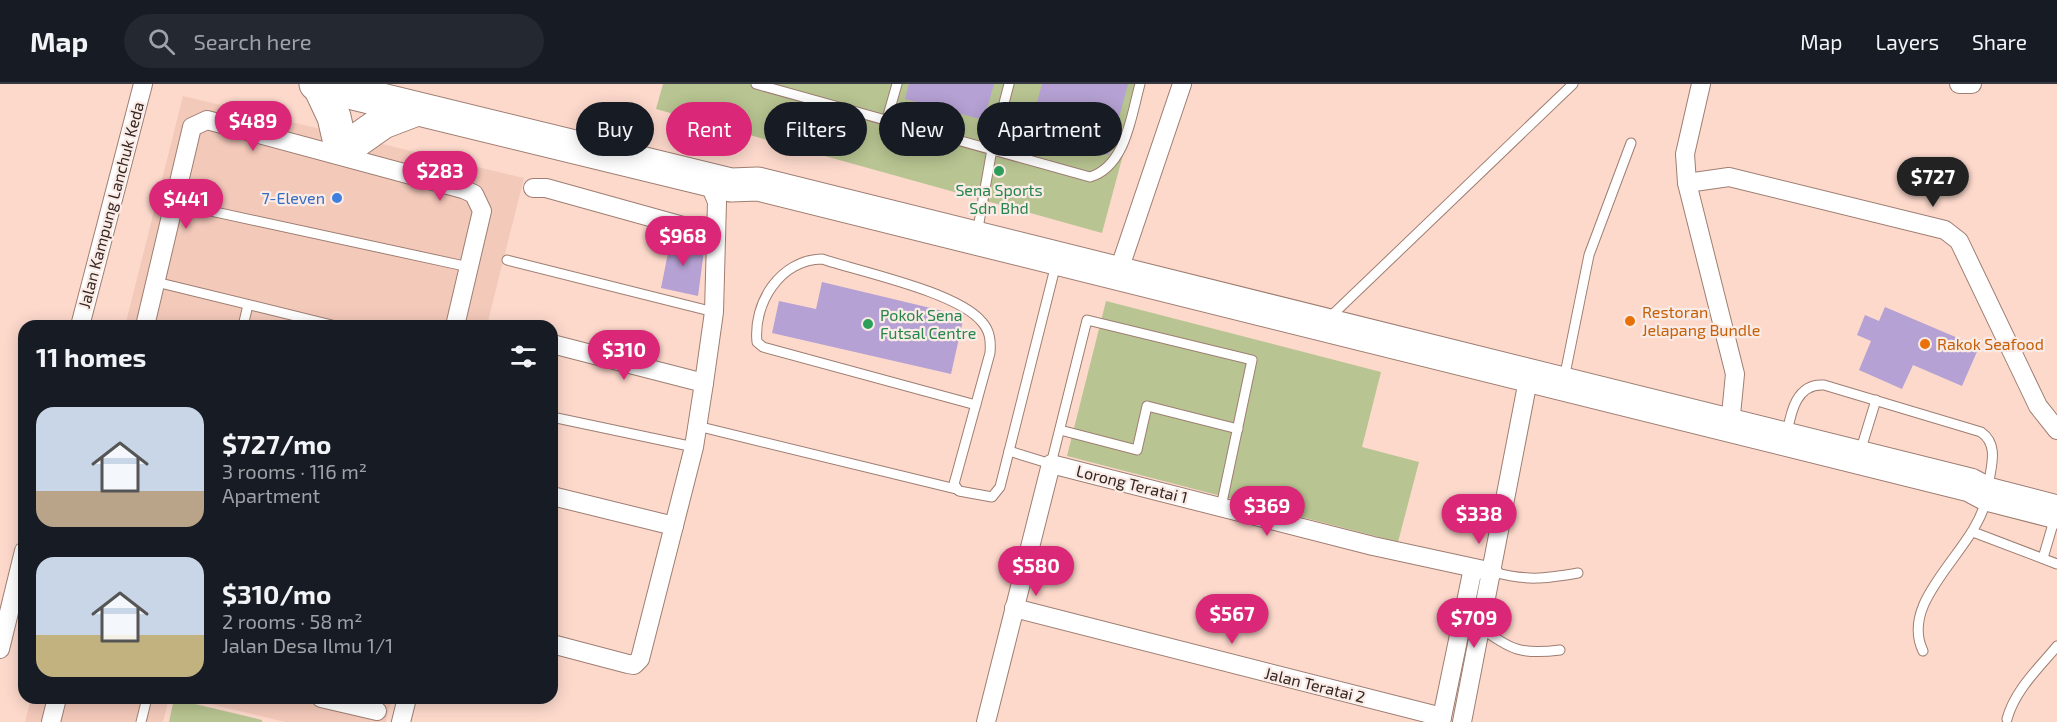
<!DOCTYPE html>
<html lang="en">
<head>
<meta charset="utf-8">
<style>
	body { margin:0; font-family:"Exo 2",sans-serif; background:#242831; color:#f1f3f6; height:100vh; display:flex; flex-direction:column; font-size:22px; white-space:nowrap }
	* { box-sizing:border-box; margin:0 }
	p { font-size:20px; color:#9ea1a6 }
	.icon { flex:none; width:33px; height:33px; fill:none; stroke:currentColor; stroke-width:2; stroke-linecap:round; stroke-linejoin:round }
	.map { position:relative; flex:1; overflow:hidden }
	.details { position:absolute; left:18px; top:236px; width:540px; height:384px; display:flex; flex-direction:column; background:#171b24; border-radius:18px; box-shadow:0 3px 15px #0003 }
	.details>* { flex:none }
	.banner { position:absolute; left:576px; top:18px; width:570px; height:54px; display:flex; gap:12px }
	.price { position:absolute; translate:-50% -51px; padding:0 14px; border-radius:21px; background:#db2777; color:#fff; font-size:20px; line-height:39px; filter:drop-shadow(0 2px 3px #0008) }
	.price::after { content:''; position:absolute; left:50%; top:36px; width:18px; height:14px; margin-left:-9px; background:inherit; clip-path:polygon(0 0,100% 0,50% 100%) }
	.price.current { background:#222; color:#fff }
	ul { padding:0; list-style:none }
	li { display:flex; align-items:center; gap:18px; height:150px; padding:0 18px }
	li span { display:grid; place-items:center; flex:none; width:168px; height:120px; border-radius:18px; color:#555 }
	li>.icon { margin-inline-start:auto }
	span .icon { width:72px; height:72px; fill:#fffc; stroke-width:1 }
	li b { font-size:26px }
	h2 { display:flex; justify-content:space-between; align-items:center; height:72px; padding:0 18px; font-size:26px }
	.pill { padding:0 21px; border-radius:27px; background:#171b24; box-shadow:0 3px 15px #0003; font-size:21px; line-height:54px }
	.pill.current { background:#db2777; color:#fff }
	header { display:flex; align-items:center; gap:36px; box-sizing:border-box; height:84px; padding:0 30px; background:#171b24; border-bottom:2px solid #363941 }
	header strong { font-size:28px }
	nav { display:flex; gap:33px; margin-inline-start:auto; font-size:21px }
	.search { width:420px; height:54px; background:#242831; display:flex; align-items:center; gap:15px; box-sizing:border-box; padding:0 21px; border-radius:33px; color:#9ea1a6; font-size:22px }
	.map>svg:first-child { display:block }
	.built { fill:#f3c9ba }
	.green { fill:#b8c491 }
	.building { fill:#b5a1d3 }
	.lines { fill:none; stroke-linecap:round; stroke-linejoin:round }
	.lane-casing { stroke:#9e7e72; stroke-width:11 }
	.street-casing { stroke:#9e7e72; stroke-width:20 }
	.highway-casing { stroke:#9e7e72; stroke-width:35 }
	.lane { stroke:#fff; stroke-width:9 }
	.street { stroke:#fff; stroke-width:18 }
	.highway { stroke:#fff; stroke-width:33 }
	.leisure-dot { fill:#2e9e5b; stroke:#faebe6; stroke-width:2 }
	.shop-dot { fill:#3f7fe0; stroke:#faebe6; stroke-width:2 }
	.food-dot { fill:#e8710a; stroke:#faebe6; stroke-width:2 }
	.labels { text-anchor:middle; stroke-width:4.5; stroke-linejoin:round; paint-order:stroke }
	.leisure-label { font-size:16px; fill:#27864d; stroke:#faebe6 }
	.shop-label { font-size:16px; fill:#366cbe; stroke:#faebe6; text-anchor:end }
	.street-label { font-size:16px; fill:#332621; stroke:#faebe6 }
	.food-label { font-size:16px; fill:#c56008; stroke:#faebe6; text-anchor:start }
</style>
</head>
<body>
<header>
<strong>Map</strong>
<div class="search"><svg class="icon" aria-label="search" viewBox="0 0 24 24"><circle cx="10" cy="10" r="6"/><path d="M15 15l6 6"/></svg>Search here</div>
<nav><a>Map</a><a>Layers</a><a>Share</a></nav>
</header>
<div class="map">
<svg width="2057" height="638" viewBox="0 0 2057 638">
	<rect width="100%" height="100%" fill="#fdd9cc"/>
	<g class="built">
		<path d="M183,12L524,94L487,241L125,242Z"/>
		<path d="M31,614H169L163,638H25Z"/>
		<path d="M185,614H392L386,638H285Z"/>
	</g>
	<g class="green">
		<path d="M663,0H1142L1102,149L656,25Z"/>
		<path d="M1106,217L1381,288L1362,363L1419,378L1398,458L1067,372Z"/>
		<path d="M174,615L262,636V638H169Z"/>
	</g>
	<g class="building">
		<path d="M909,0H994L984,36L905,15Z"/>
		<path d="M1042,0H1128L1109,71L1029,48Z"/>
		<path d="M671,154L699,160L704,167L698,212L661,204Z"/>
		<path d="M822,198L964,232L951,290L772,249L779,217L816,225Z"/>
		<path d="M1885,223L1979,263L1962,302L1913,281L1902,305L1859,286L1871,257L1857,251L1865,231L1879,237Z"/>
	</g>
	<g class="lines">
		<g class="lane-casing">
			<g id="lane">
				<path d="M756,0L1090,93C1126,82 1131,32 1140,0"/>
				<path d="M887,35L897,0"/>
				<path d="M174,119L469,183"/>
				<path d="M977,150L992,65L1009,0"/>
				<path d="M507,176L714,228"/>
				<path d="M156,198L336,242"/>
				<path d="M1329,234L1573,0"/>
				<path d="M243,242L248,221"/>
				<path d="M1564,295L1589,171L1631,59"/>
				<path d="M976,321L763,263L757,258C753,219 780,176 822,175C861,188 958,208 982,238C990,247 991,257 990,269L954,400L959,407L992,413L1000,403L1056,180"/>
				<path d="M552,333L694,363"/>
				<path d="M697,342L956,405"/>
				<path d="M1060,346L1137,366L1147,322L1238,345"/>
				<path d="M1787,349C1791,327 1797,299 1824,301L1981,348C1998,360 1992,379 1989,397"/>
				<path d="M1009,367L1051,380L1087,236L1252,276L1221,423"/>
				<path d="M1860,368L1876,316"/>
				<path d="M1973,448L2057,480"/>
				<path d="M2043,474L2055,433"/>
				<path d="M1493,488C1528,497 1543,495 1578,489"/>
				<path d="M1480,543C1510,566 1522,571 1560,566"/>
				<path d="M1923,567C1898,515 1976,466 1986,415"/>
				<path d="M2007,635C2015,606 2038,585 2057,562"/>
				<path d="M141,638L147,614"/>
			</g>
		</g>
		<g class="street-casing">
			<g id="street">
				<path d="M1701,0L1685,70L1687,99L1735,290L1730,341"/>
				<path d="M1959,0H1972"/>
				<path d="M1687,99L1729,93L1945,146L1959,157L2038,322L2057,346"/>
				<path d="M533,104H546L715,151"/>
				<path d="M1118,189L1182,0"/>
				<path d="M80,242L143,0"/>
				<path d="M145,242L192,43L207,36L463,105L474,110L482,127L455,242"/>
				<path d="M552,260L704,299"/>
				<path d="M552,412L674,442"/>
				<path d="M1014,524L1442,633"/>
				<path d="M552,560L628,580L634,581L640,575L694,363L704,299L714,228L717,118L708,96"/>
				<path d="M0,565L24,467"/>
				<path d="M321,614L377,627"/>
				<path d="M51,638L57,614"/>
				<path d="M401,638L407,614"/>
				<path d="M986,638L1051,380L1373,462L1493,488"/>
				<path d="M1441,638L1473,484"/>
				<path d="M1462,638L1529,291"/>
			</g>
		</g>
		<g class="highway-casing">
			<g id="highway">
				<path d="M316,0L731,101L758,100L1970,401L1987,410L2057,428"/>
				<path d="M319,1L334,33L340,59"/>
				<path d="M356,57L383,38L417,25"/>
			</g>
		</g>
		<use href="#lane" class="lane"/>
		<use href="#street" class="street"/>
		<use href="#highway" class="highway"/>
	</g>
	<g class="leisure-dot">
		<circle cx="999" cy="87" r="6"/>
		<circle cx="868" cy="240" r="6"/>
	</g>
	<circle class="shop-dot" cx="337" cy="114" r="6"/>
	<g class="food-dot">
		<circle cx="1630" cy="237" r="6"/>
		<circle cx="1925" cy="260" r="6"/>
	</g>
	<g class="labels">
		<g class="leisure-label">
			<text x="999" y="112">Sena Sports<tspan x="999" dy="18">Sdn Bhd</tspan></text>
			<text x="880" y="237" text-anchor="start">Pokok Sena<tspan x="880" dy="18">Futsal Centre</tspan></text>
		</g>
		<g class="shop-label">
			<text x="325" y="120">7-Eleven</text>
		</g>
		<g class="street-label">
			<text transform="translate(111 121) rotate(-75)" y="6">Jalan Kampung Lanchuk Keda</text>
			<text transform="translate(1132 400) rotate(14)" y="6">Lorong Teratai 1</text>
			<text transform="translate(1315 601) rotate(14)" y="6">Jalan Teratai 2</text>
		</g>
		<g class="food-label">
			<text x="1642" y="234">Restoran<tspan x="1642" dy="18">Jelapang Bundle</tspan></text>
			<text x="1937" y="266">Rakok Seafood</text>
		</g>
	</g>
</svg>
<b class="price" style="left:253px;top:68px">$489</b>
<b class="price" style="left:440px;top:118px">$283</b>
<b class="price current" style="left:1933px;top:124px">$727</b>
<b class="price" style="left:186px;top:146px">$441</b>
<b class="price" style="left:683px;top:183px">$968</b>
<b class="price" style="left:624px;top:297px">$310</b>
<b class="price" style="left:1267px;top:453px">$369</b>
<b class="price" style="left:1479px;top:461px">$338</b>
<b class="price" style="left:1036px;top:513px">$580</b>
<b class="price" style="left:1232px;top:561px">$567</b>
<b class="price" style="left:1474px;top:565px">$709</b>
<div class="banner">
<a class="pill">Buy</a>
<a class="pill current">Rent</a>
<a class="pill">Filters</a>
<a class="pill">New</a>
<a class="pill">Apartment</a>
</div>
<section class="details">
<h2>11 homes<svg class="icon" aria-label="filters" viewBox="0 0 24 24"><path d="M4 7h16M4 17h16"/><circle cx="9" cy="7" r="2"/><circle cx="15" cy="17" r="2"/></svg></h2>
<ul>
<li><span style="background:linear-gradient(#c9d6e8 70%,#b9a48a 0)"><svg class="icon" aria-label="home" viewBox="0 0 24 24"><path d="M3 11l9-7 9 7M6 9v11h12V9"/></svg></span><div><b>$727/mo</b><p>3 rooms · 116 m²</p><p>Apartment</p></div></li>
<li><span style="background:linear-gradient(#c9d6e8 65%,#c2b280 0)"><svg class="icon" aria-label="home" viewBox="0 0 24 24"><path d="M3 11l9-7 9 7M6 9v11h12V9"/></svg></span><div><b>$310/mo</b><p>2 rooms · 58 m²</p><p>Jalan Desa Ilmu 1/1</p></div></li>
</ul>
</section>
</div>
</body>
</html>
